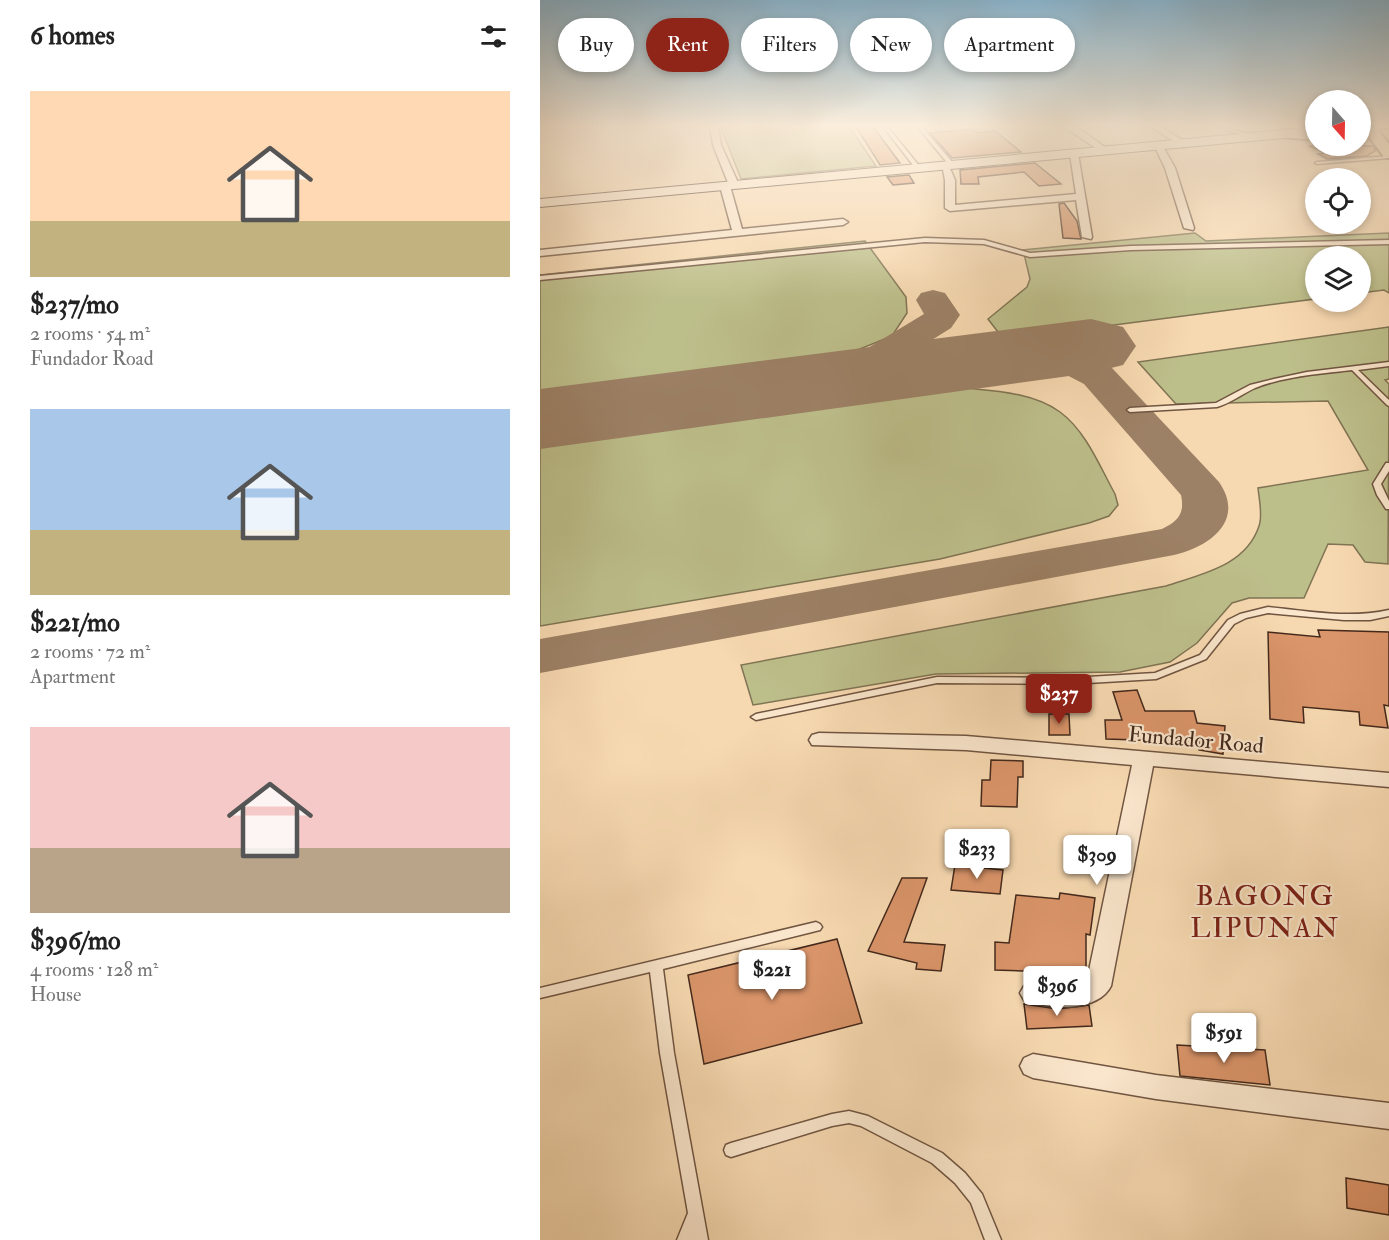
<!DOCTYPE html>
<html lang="en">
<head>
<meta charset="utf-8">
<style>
	body { margin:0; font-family:"IM FELL Double Pica",serif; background:#f2f2f2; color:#222; height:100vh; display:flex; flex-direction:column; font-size:22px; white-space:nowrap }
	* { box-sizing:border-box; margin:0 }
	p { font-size:20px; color:#767676 }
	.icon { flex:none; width:33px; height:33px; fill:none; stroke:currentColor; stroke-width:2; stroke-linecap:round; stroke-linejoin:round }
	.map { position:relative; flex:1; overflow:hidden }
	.panel { display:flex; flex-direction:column; background:#fff; width:540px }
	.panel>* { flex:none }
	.top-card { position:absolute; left:18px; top:18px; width:570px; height:54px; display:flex; gap:12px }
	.needle { width:39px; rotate:160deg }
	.fabs { position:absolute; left:765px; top:90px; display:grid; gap:12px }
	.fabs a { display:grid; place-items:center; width:66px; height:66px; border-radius:50%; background:#fff; box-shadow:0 3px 9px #0003; font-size:30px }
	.price { position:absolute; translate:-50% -51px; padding:0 14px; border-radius:6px; background:#fff; color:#222; font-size:20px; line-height:39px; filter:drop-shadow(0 2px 3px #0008) }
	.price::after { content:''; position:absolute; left:50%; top:36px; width:18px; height:14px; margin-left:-9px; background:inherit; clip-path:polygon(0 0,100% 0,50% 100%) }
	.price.current { background:#8f2418; color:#fff }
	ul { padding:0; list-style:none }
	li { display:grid; align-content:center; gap:12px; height:318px; padding:0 30px }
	li span { display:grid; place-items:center; height:186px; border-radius:0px; color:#555 }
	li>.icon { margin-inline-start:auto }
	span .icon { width:108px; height:108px; fill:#fffc; stroke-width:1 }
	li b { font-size:26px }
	h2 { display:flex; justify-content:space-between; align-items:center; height:72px; padding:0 30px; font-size:26px }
	.tag { padding:0 21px; border-radius:27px; background:#fff; box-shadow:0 3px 9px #0003; font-size:21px; line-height:54px }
	.tag.current { background:#8f2418; color:#fff }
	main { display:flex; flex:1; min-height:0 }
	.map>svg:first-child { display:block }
	.green { fill:#bdbf8b; stroke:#807454; stroke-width:1.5 }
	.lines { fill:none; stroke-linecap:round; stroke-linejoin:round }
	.taxiway { fill:#9d8166; fill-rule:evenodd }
	.runway { fill:#9d8166; fill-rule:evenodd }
	.building { fill:#db956a; stroke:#43291c; stroke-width:1.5 }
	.lane-casing { stroke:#705541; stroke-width:3 }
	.street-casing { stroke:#705541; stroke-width:3 }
	.secondary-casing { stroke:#43291c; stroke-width:2 }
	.primary-casing { stroke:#43291c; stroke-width:4 }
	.lane { fill:#fae6cc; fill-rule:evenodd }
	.street { fill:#fae6cc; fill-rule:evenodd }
	.secondary { fill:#fae6cc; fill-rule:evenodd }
	.primary { fill:#f7d9b1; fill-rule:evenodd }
	.labels { text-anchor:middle; stroke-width:4.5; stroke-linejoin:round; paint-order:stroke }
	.street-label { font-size:22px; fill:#43291c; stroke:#fae6cc }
	.near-neighbourhood-label { font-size:28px; letter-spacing:1.5px; fill:#7a1f14; stroke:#fae6cc }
</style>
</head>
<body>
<main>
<section class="panel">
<h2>6 homes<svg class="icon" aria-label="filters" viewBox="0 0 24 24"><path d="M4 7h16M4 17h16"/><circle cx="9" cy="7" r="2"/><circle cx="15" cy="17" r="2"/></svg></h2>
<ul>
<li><span style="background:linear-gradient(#ffd9b3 70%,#c2b280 0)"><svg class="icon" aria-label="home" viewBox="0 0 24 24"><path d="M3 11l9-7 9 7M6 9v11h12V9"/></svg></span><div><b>$237/mo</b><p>2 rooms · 54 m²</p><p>Fundador Road</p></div></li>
<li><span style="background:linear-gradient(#a9c7e8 65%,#c2b280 0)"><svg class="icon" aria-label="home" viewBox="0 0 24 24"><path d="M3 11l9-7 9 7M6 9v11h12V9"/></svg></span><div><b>$221/mo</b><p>2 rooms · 72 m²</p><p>Apartment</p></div></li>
<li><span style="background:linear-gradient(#f6c9c9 65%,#b9a48a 0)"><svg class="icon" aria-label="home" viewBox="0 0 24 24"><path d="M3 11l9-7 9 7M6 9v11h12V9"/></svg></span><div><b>$396/mo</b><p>4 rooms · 128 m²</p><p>House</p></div></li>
</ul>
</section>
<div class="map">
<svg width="849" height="1240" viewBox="0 0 849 1240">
	<rect width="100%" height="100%" fill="#f7d9b1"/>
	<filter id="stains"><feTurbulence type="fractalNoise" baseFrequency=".00333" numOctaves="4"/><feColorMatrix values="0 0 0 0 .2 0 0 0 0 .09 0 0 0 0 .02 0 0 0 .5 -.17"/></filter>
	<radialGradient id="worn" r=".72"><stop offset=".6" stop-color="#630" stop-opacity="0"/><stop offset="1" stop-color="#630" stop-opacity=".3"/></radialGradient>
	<g class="green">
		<path d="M180,125H308L336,166L201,179Z"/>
		<path d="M655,233L666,241L849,233V293L844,290L821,293L820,256H776L775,299L474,338L458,332L448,319L487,287L490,279L483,250Z"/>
		<path d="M325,241L366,297L367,313L352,336L298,358L0,396V275Z"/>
		<path d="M849,327V379L845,380L849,384L848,564L825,562L813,545L788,544L764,598H709L692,603L657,643L630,662L580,672L396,674L213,705L201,665L626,586C661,574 706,566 719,526C723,515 719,499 718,488L828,470L788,401L636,404L598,362Z"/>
		<path d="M426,388C457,391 494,393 520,412C546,431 560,467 575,494L578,505L569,516L549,523L400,559L0,626V442L384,389Z"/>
	</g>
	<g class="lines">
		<g class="taxiway">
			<path d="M393,290L405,293L420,315L411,328L339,373L289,392L275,388L270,380L275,372L313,357L384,314L376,300L381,293Z"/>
			<path d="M498,346L549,356L572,368L679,482C706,521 669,547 634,555L0,673V639L622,529C638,521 645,514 641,495L544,384L519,371L460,369L447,366L441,358L447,350L460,347Z"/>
		</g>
		<path class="runway" d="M551,319L583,327L596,346L583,365L551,373L0,449V389Z"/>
	</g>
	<g class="building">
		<path d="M315,125H332L360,163L340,165Z"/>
		<path d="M433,129L437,133L455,131L481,152L412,158L390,133Z"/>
		<path d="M769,146H833L836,150L827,156L787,159L778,154L785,153Z"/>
		<path d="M495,163L521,184L499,186L484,172L438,177L439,184H421L420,170Z"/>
		<path d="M369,175L374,183L353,185L347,177Z"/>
		<path d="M524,203L537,221L541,239L523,238L519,204Z"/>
		<path d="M778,630L849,632V706L844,705L848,728L820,725L819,712L763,707L764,723L730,719L728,632L780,637Z"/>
		<path d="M597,690L605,711H654L657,723L685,726L683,754L659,750L660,742L566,739L565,720H582L573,692Z"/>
		<path d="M509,714H529L530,735H509Z"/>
		<path d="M451,760L483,761V777H478L477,807L441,806L442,780H450Z"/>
		<path d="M415,865L463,870L460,894L411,890Z"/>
		<path d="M362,878H387L364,942L405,945L401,971L376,969L377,963L328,951Z"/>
		<path d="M520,893L555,898L550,935L546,934V971H532L531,983L524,984L512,983V972L455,970V942L469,943L476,895L519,899Z"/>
		<path d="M297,939L322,1023L164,1064L148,975Z"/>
		<path d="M484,1004L518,1009L549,1005L552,1026L487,1029Z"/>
		<path d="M637,1045L725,1050L730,1085L640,1076Z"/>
		<path d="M806,1178L849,1185V1215L807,1208Z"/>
	</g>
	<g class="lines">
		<g class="lane-casing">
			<g id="lane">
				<path d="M342,125H346L380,167V169H376Z"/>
				<path d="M376,125H380L414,164V166H410Z"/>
				<path d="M679,125H684L690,129L720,137L718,138L688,131Z"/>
				<path d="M849,156V158L777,164L775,163L777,162Z"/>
				<path d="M385,238L444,240L490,253L591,246L849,240V244L591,250L490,257L444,244L385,242L0,280V276Z"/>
				<path d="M849,362V366L818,370L849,400V406L847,405L812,370C780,374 745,376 715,388C702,394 691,403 677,407L590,412L587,410L590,408L676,403L710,385L734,379L767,372Z"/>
				<path d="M846,463H849V471L841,484L849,501V509H846L837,495L833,484Z"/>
				<path d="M728,607C768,611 809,619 849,610V616L830,620H804L728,613L706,618L694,624L666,659L616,679L531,684L397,683L216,720L211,717L216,714L397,677L531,678L615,673L660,655L688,620L700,614Z"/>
				<path d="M276,922L280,924L282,927L280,930L123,969L134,1053L168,1240H137L148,1213L120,1053L110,972L0,998V988Z"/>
				<path d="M309,1111L328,1116L402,1153L425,1173L442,1194L461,1240H445L431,1203L415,1183L392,1163L321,1126L309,1123L292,1126L191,1157L186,1155L184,1150L186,1145L191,1143L292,1114Z"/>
			</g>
		</g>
		<g class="street-casing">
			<g id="street">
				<path d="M170,125H178L181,145L199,185L197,187L189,185L173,145Z"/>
				<path d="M516,125L538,128L570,151L563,153L532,132Z"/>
				<path d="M608,125H618L650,145L643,147Z"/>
				<path d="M616,145H622L635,168L654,228L653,230L644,228L625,168L615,147Z"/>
				<path d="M534,151L538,154L552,237L551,239L542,237L536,200L410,211L405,208V180L402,164H408L415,180V205L536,194L530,154Z"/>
				<path d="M185,183L190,186L202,229L303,219L308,222L303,225L0,256V250L192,230L180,186Z"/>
				<path d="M279,733L426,736L849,773V787L613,766L571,986C557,1013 508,1009 484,1000L480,993L484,986C504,979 528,993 547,980L592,765L426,750L272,745L269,740L272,735Z"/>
				<path d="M493,1054L616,1075L849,1103V1129L616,1099L493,1078L484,1074L480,1066L484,1058Z"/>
			</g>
		</g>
		<g class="secondary-casing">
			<g id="secondary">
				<path d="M820,125H849V128L820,131Z"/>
				<path d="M776,127V135L0,207V199Z"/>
			</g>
		</g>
		<g class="primary-casing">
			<g id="primary">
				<path d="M824,125H834L849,144V158L844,157L822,127Z"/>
				<path d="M746,130L776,132V140L741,137L739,134Z"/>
			</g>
		</g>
		<use href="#lane" class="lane"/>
		<use href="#street" class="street"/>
		<use href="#secondary" class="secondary"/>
		<use href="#primary" class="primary"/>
	</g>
	<linearGradient id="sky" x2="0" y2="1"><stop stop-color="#8ab6d0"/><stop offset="0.42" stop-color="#fbeedc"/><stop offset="1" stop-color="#fbeedc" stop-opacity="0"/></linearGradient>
	<rect width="849" height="299" fill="url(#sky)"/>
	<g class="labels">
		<g class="street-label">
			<text transform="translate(656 739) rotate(5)" y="8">Fundador Road</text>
		</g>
		<g class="near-neighbourhood-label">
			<text x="725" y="905">BAGONG<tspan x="725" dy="32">LIPUNAN</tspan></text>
		</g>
	</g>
	<rect width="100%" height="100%" filter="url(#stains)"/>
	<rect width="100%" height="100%" fill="url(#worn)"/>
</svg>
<div class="fabs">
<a><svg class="needle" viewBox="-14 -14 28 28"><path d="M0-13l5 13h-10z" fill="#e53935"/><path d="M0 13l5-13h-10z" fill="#767676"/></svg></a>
<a><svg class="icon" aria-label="locate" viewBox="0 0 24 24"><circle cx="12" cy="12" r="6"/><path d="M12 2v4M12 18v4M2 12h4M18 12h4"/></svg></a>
<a><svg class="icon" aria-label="layers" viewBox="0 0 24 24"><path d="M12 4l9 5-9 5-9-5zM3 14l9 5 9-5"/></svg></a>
</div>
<b class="price current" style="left:519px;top:725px">$237</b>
<b class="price" style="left:437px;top:880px">$233</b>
<b class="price" style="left:557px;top:886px">$309</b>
<b class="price" style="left:232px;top:1001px">$221</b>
<b class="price" style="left:517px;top:1017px">$396</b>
<b class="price" style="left:684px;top:1064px">$591</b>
<div class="top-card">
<a class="tag">Buy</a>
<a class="tag current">Rent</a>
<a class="tag">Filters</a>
<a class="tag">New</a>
<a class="tag">Apartment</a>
</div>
</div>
</main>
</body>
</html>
